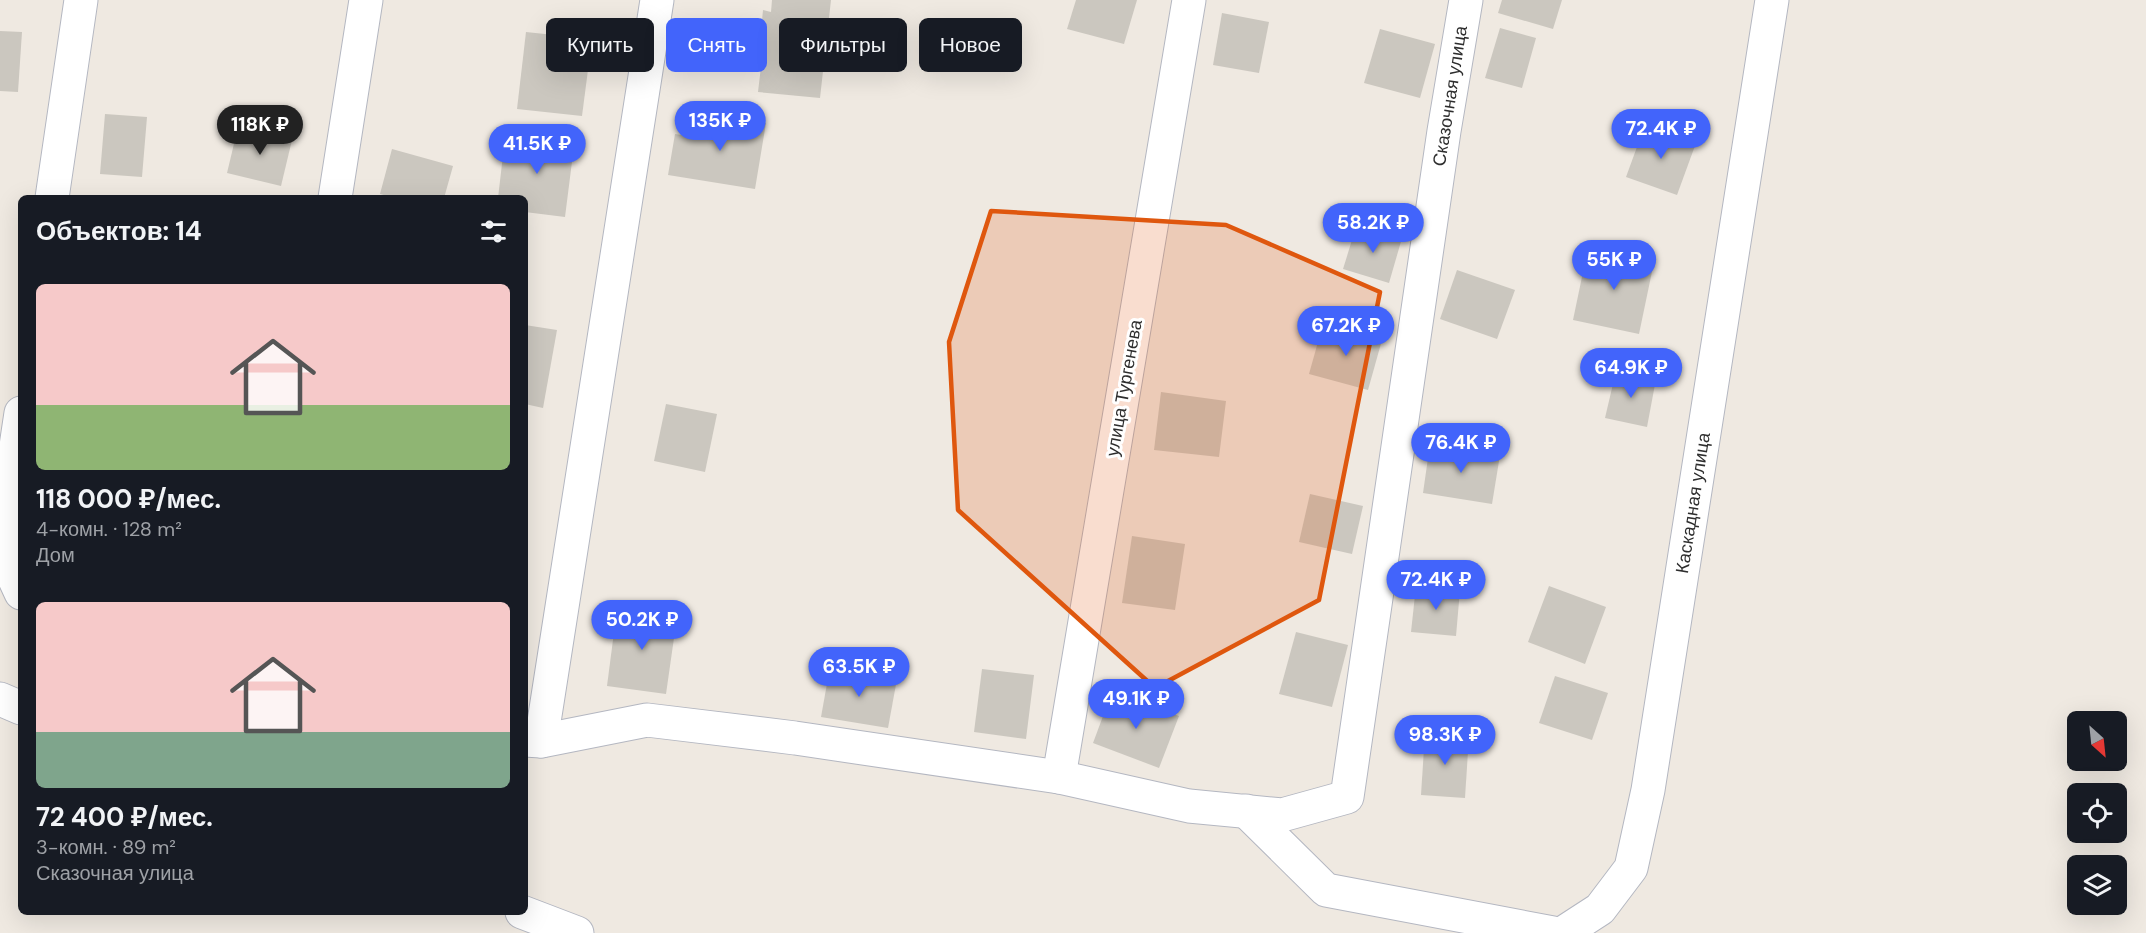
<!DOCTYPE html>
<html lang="ru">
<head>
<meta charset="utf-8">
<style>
	body { margin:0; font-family:"DM Sans",sans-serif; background:#242831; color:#f1f3f6; height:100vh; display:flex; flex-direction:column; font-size:22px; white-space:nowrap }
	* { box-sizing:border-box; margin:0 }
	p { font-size:20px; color:#9ea1a6 }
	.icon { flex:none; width:33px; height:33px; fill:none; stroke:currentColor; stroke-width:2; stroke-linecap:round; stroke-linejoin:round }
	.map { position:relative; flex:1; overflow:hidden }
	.side { position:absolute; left:18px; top:195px; width:510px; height:720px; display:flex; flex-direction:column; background:#171b24; border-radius:9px; box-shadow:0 6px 24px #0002 }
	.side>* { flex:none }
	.top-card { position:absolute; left:546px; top:18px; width:570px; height:54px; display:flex; gap:12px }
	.needle { width:39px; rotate:153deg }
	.tools { position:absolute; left:2067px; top:711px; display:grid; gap:12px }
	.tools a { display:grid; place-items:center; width:60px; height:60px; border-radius:9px; background:#171b24; box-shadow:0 6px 24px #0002; font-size:30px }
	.price { position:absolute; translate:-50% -51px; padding:0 14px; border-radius:21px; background:#4264fb; color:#fff; font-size:20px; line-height:39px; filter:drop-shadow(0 2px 3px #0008) }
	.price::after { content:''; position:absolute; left:50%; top:36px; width:18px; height:14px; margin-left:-9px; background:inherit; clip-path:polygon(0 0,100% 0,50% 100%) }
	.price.on { background:#222; color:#fff }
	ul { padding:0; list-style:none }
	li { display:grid; align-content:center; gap:12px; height:318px; padding:0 18px }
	li span { display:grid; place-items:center; height:186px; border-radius:9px; color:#555 }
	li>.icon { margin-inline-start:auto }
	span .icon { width:108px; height:108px; fill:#fffc; stroke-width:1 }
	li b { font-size:26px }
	h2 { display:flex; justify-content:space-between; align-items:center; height:72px; padding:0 18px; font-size:26px }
	.pill { padding:0 21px; border-radius:9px; background:#171b24; box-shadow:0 6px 24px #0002; font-size:21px; line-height:54px }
	.pill.on { background:#4264fb; color:#fff }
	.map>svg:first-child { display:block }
	.building { fill:#cbc7bf }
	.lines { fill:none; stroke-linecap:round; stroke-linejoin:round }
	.street-casing { stroke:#b4b7c1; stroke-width:35 }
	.street { stroke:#fff; stroke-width:33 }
	.marked { fill:#df570e; fill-opacity:0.2; stroke:#df570e; stroke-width:4.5; stroke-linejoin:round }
	.labels { text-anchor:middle; stroke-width:6; stroke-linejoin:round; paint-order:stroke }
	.street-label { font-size:18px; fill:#2e2e2e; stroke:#fff }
</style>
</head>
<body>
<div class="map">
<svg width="2146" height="933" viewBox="0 0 2146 933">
	<rect width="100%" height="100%" fill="#efe9e1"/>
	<g class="building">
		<path d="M772,0H831L820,98L758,92L762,58L749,57L751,40L760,41L763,10L771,12Z"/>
		<path d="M1076,0H1137L1124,44L1067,29Z"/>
		<path d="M1502,0H1562L1553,29L1498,13Z"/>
		<path d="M1222,13L1269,22L1259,73L1213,65Z"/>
		<path d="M1500,28L1536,38L1522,88L1485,78Z"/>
		<path d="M1380,29L1435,44L1420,98L1364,83Z"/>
		<path d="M0,31L22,32L18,92L0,91Z"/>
		<path d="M526,32L592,39L582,116L517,109Z"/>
		<path d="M704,112L766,123L755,189L668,175L675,134L700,138Z"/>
		<path d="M105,114L147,117L142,177L100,174Z"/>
		<path d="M1645,125L1696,143L1677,195L1626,177Z"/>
		<path d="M238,127L292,140L281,186L227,173Z"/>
		<path d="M505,138L574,146L565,217L525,212V198H498Z"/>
		<path d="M392,149L453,166L444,198H395L380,194Z"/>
		<path d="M1357,224L1402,238L1389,283L1343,269Z"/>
		<path d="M1588,248L1654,262L1639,334L1573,320Z"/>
		<path d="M1457,270L1515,290L1497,339L1440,319Z"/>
		<path d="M1323,324L1382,340L1368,390L1309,374Z"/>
		<path d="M525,325L557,330L543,408L525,404Z"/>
		<path d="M1616,371L1656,379L1647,427L1605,418Z"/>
		<path d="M1161,392L1226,401L1219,457L1154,450Z"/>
		<path d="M666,404L717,414L705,472L654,461Z"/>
		<path d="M1430,444L1500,455L1492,504L1423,493Z"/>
		<path d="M1310,494L1363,506L1352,554L1299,542Z"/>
		<path d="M1132,536L1185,544L1175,610L1122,603Z"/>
		<path d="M1416,586L1460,590L1456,636L1411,632Z"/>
		<path d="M1549,586L1606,607L1585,664L1528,642Z"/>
		<path d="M617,609L677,617L666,694L607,686Z"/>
		<path d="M1296,632L1348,645L1332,707L1279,694Z"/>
		<path d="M830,667L897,679L888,728L821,717Z"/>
		<path d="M982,669L1034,675L1026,739L974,732Z"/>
		<path d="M1555,676L1608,693L1592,740L1539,723Z"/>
		<path d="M1112,692L1179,716L1159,768L1093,743Z"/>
		<path d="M1425,733L1469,736L1465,798L1421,795Z"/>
	</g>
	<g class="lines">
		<g class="street-casing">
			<g id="street">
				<path d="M52,198L81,0"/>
				<path d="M335,198L366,0"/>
				<path d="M21,413L5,520L10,569L21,593"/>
				<path d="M0,699L21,708"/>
				<path d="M525,740L541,741L647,720L795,738L1059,777L1189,806L1282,815L1347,797L1444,131L1466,0"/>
				<path d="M541,741L657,0"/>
				<path d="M1059,777L1189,0"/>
				<path d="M1246,811L1326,890L1553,933"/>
				<path d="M522,912L577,933"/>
				<path d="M1563,933L1600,909L1631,868L1648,790L1772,0"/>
			</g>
		</g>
		<use href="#street" class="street"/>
	</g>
	<path class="marked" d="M991,211L1226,225L1380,292L1319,600L1155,688L958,510L949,342Z"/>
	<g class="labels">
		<g class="street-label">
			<text transform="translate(1450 96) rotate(-81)" y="6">Сказочная улица</text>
			<text transform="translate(1124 388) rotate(-80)" y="6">улица Тургенева</text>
			<text transform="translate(1693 503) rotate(-81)" y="6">Каскадная улица</text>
		</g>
	</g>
</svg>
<div class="tools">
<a><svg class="needle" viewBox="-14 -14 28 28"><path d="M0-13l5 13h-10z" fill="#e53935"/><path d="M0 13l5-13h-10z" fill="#9ea1a6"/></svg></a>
<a><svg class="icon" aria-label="locate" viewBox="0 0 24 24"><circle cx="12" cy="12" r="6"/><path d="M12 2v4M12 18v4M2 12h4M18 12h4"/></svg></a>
<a><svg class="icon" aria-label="layers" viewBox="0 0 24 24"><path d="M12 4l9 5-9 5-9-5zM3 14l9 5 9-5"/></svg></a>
</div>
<b class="price" style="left:720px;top:152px">135K ₽</b>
<b class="price on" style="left:260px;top:156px">118K ₽</b>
<b class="price" style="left:1661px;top:160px">72.4K ₽</b>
<b class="price" style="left:537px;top:175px">41.5K ₽</b>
<b class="price" style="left:1373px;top:254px">58.2K ₽</b>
<b class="price" style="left:1614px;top:291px">55K ₽</b>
<b class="price" style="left:1346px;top:357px">67.2K ₽</b>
<b class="price" style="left:1631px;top:399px">64.9K ₽</b>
<b class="price" style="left:1461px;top:474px">76.4K ₽</b>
<b class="price" style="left:1436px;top:611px">72.4K ₽</b>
<b class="price" style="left:642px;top:651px">50.2K ₽</b>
<b class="price" style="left:859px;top:698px">63.5K ₽</b>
<b class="price" style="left:1136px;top:730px">49.1K ₽</b>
<b class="price" style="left:1445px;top:766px">98.3K ₽</b>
<div class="top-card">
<a class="pill">Купить</a>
<a class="pill on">Снять</a>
<a class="pill">Фильтры</a>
<a class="pill">Новое</a>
</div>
<section class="side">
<h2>Объектов: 14<svg class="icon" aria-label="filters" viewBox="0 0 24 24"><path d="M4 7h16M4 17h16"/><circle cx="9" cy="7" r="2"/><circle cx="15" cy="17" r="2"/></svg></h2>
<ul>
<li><span style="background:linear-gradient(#f6c9c9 65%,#8fb573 0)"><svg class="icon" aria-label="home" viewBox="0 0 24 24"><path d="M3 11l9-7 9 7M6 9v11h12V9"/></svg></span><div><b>118 000 ₽/мес.</b><p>4-комн. · 128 m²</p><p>Дом</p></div></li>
<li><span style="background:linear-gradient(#f6c9c9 70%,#7fa58c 0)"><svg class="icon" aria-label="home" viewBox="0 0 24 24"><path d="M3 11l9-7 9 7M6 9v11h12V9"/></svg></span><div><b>72 400 ₽/мес.</b><p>3-комн. · 89 m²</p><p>Сказочная улица</p></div></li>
</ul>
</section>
</div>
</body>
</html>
